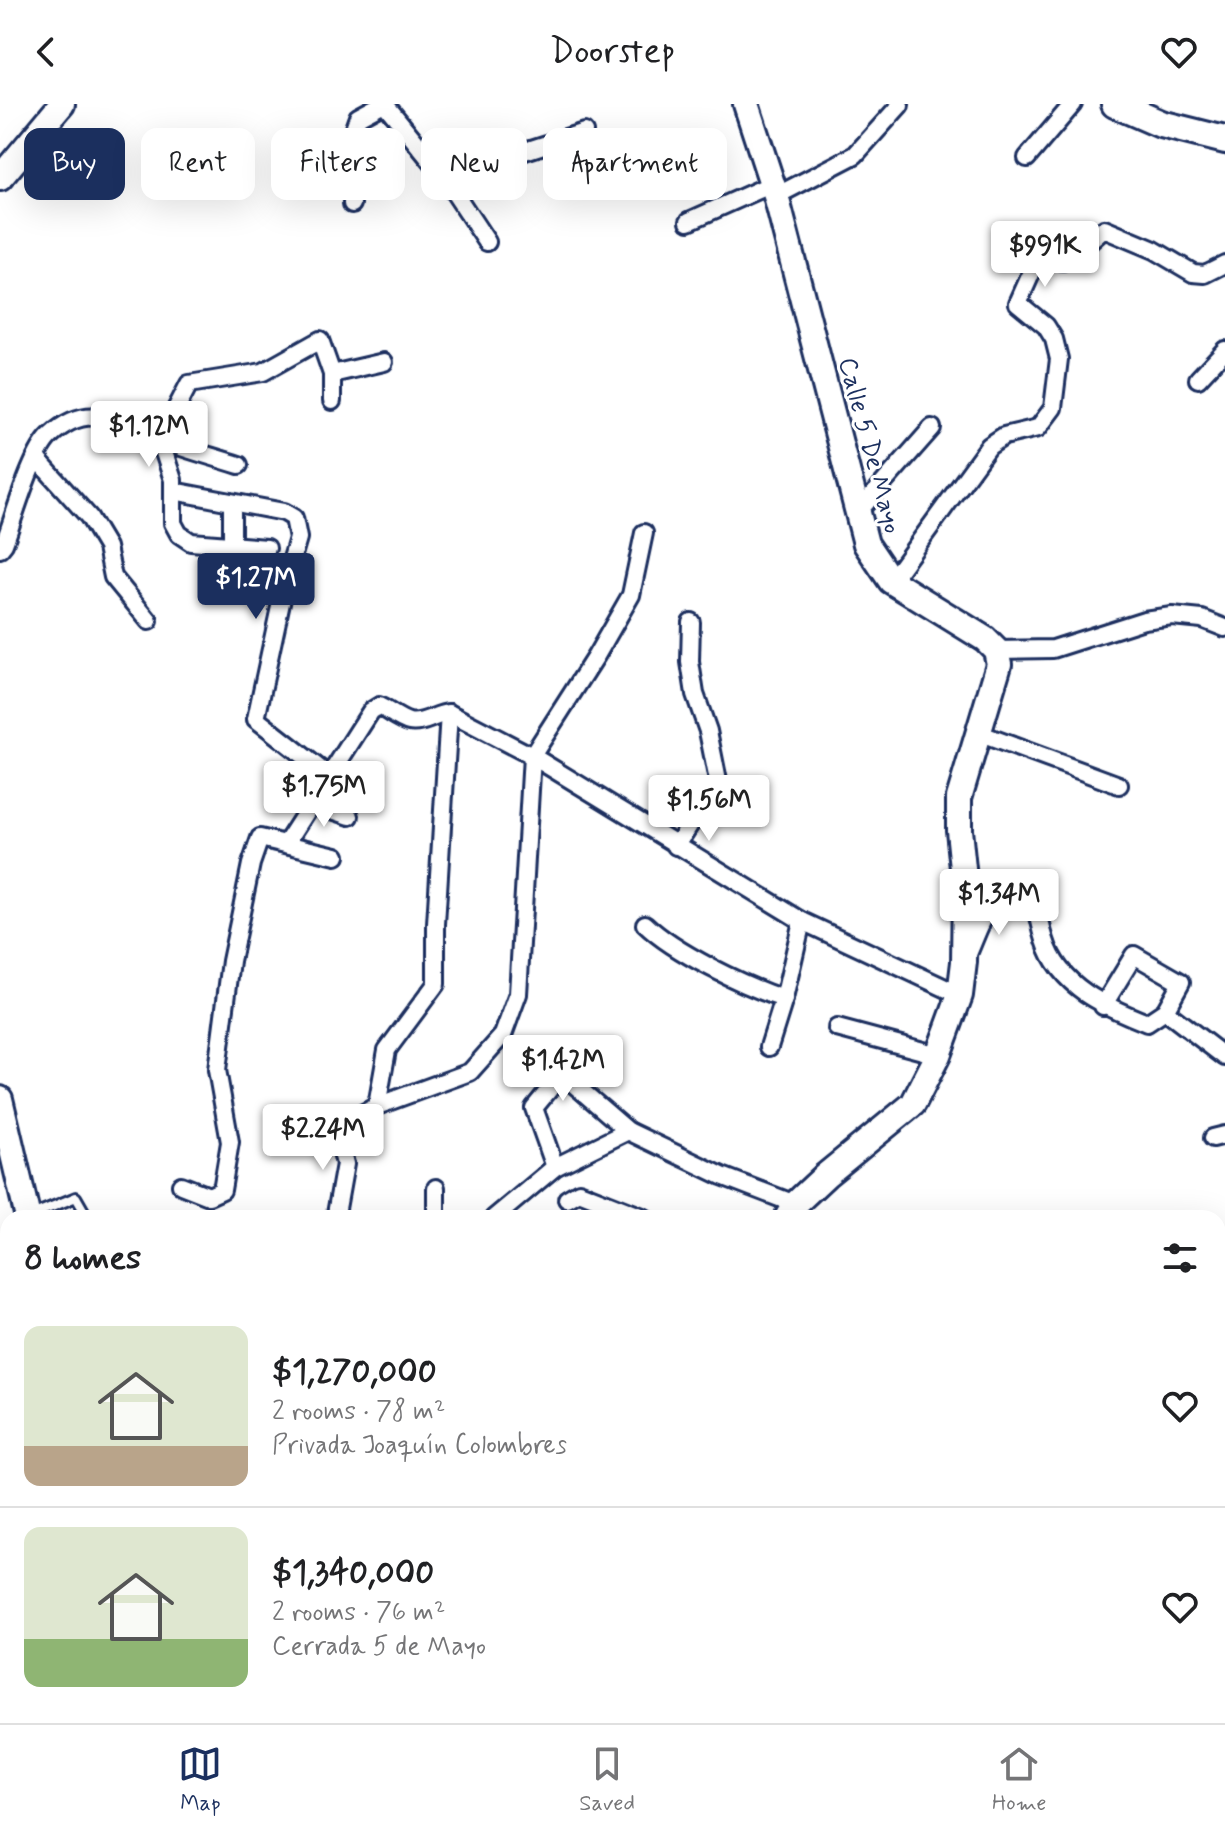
<!DOCTYPE html>
<html lang="en">
<head>
<meta charset="utf-8">
<style>
	body { margin:0; font-family:Mynerve,sans-serif; background:#f6f6f6; color:#202124; height:100vh; display:flex; flex-direction:column; font-size:30px; white-space:nowrap }
	* { box-sizing:border-box; margin:0 }
	p { font-size:26px; color:#757577 }
	.icon { flex:none; width:44px; height:44px; fill:none; stroke:currentColor; stroke-width:2; stroke-linecap:round; stroke-linejoin:round }
	.map { position:relative; flex:1; overflow:hidden }
	.side { position:absolute; left:0px; top:1106px; width:1226px; height:514px; display:flex; flex-direction:column; background:#fff; border-radius:24px 24px 0 0; box-shadow:0 8px 32px #0002 }
	.side>* { flex:none }
	.guide { position:absolute; left:24px; top:24px; width:800px; height:72px; display:flex; gap:16px }
	.price { position:absolute; translate:-50% -68px; padding:0 18px; border-radius:8px; background:#fff; color:#222; font-size:26px; line-height:52px; filter:drop-shadow(0 2px 4px #0008) }
	.price::after { content:''; position:absolute; left:50%; top:48px; width:24px; height:18px; margin-left:-12px; background:inherit; clip-path:polygon(0 0,100% 0,50% 100%) }
	.price.current { background:#1b2f5e; color:#fff }
	ul { padding:0; list-style:none }
	li { display:flex; align-items:center; gap:24px; height:200px; padding:0 24px }
	li+li { border-top:2px solid #e0e0e0 }
	li span { display:grid; place-items:center; flex:none; width:224px; height:160px; border-radius:16px; color:#555 }
	li>.icon { margin-inline-start:auto }
	span .icon { width:96px; height:96px; fill:#fffc; stroke-width:1 }
	li b { font-size:34px }
	h2 { display:flex; justify-content:space-between; align-items:center; height:96px; padding:0 24px; font-size:34px }
	.tag { padding:0 28px; border-radius:16px; background:#fff; box-shadow:0 8px 32px #0002; font-size:28px; line-height:72px }
	.tag.current { background:#1b2f5e; color:#fff }
	header { display:flex; justify-content:space-between; align-items:center; height:104px; padding:0 24px; background:#fff; font-size:36px; font-weight:600 }
	.dock { display:flex; justify-content:space-around; align-items:center; height:112px; border-top:2px solid #e0e0e0; background:#fff; font-size:22px; color:#757577 }
	.dock a { display:grid; justify-items:center; gap:4px }
	.dock .current { color:#1b2f5e }
	.map>svg:first-child { display:block }
	.green { fill:#c1e9a4; stroke:#6e8c81; stroke-width:2 }
	.lines { fill:none; stroke-linecap:round; stroke-linejoin:round }
	.lane-casing { stroke:#1b2f5e; stroke-width:14 }
	.street-casing { stroke:#1b2f5e; stroke-width:22 }
	.secondary-casing { stroke:#1b2f5e; stroke-width:30 }
	.primary-casing { stroke:#1b2f5e; stroke-width:32 }
	.lane { stroke:#fff; stroke-width:8 }
	.street { stroke:#fff; stroke-width:16 }
	.secondary { stroke:#fff; stroke-width:24 }
	.primary { stroke:#fff; stroke-width:26 }
	.labels { text-anchor:middle; stroke-width:6; stroke-linejoin:round; paint-order:stroke }
	.street-label { font-size:26px; fill:#1b2f5e; stroke:#fff }
</style>
</head>
<body>
<header><svg class="icon" aria-label="back" viewBox="0 0 24 24"><path d="M15 5l-7 7 7 7"/></svg>Doorstep<svg class="icon" aria-label="heart" viewBox="0 0 24 24"><path d="M12 20l-8-8c-3-5 5-10 8-4 3-6 11-1 8 4z"/></svg></header>
<div class="map">
<svg width="1225" height="1619" viewBox="0 0 1225 1619">
	<rect width="100%" height="100%" fill="#fff"/>
	<filter id="ink" filterUnits="userSpaceOnUse"><feTurbulence type="fractalNoise" baseFrequency=".0125" numOctaves="2"/><feDisplacementMap in="SourceGraphic" scale="16" xChannelSelector="R" yChannelSelector="G"/><feConvolveMatrix kernelMatrix="1 2 1 2 8 2 1 2 1" color-interpolation-filters="sRGB"/></filter>
	<g filter="url(#ink)">
		<path class="green" d="M487,1612H607L606,1619H490Z"/>
		<g class="lines">
			<g class="lane-casing">
				<path id="lane" d="M32,1111L76,1093L88,1114"/>
			</g>
			<g class="street-casing">
				<g id="street">
					<path d="M385,0L444,73L487,138"/>
					<path d="M1027,54L1073,0"/>
					<path d="M444,73L584,28"/>
					<path d="M776,92L855,51L900,1"/>
					<path d="M352,100L353,27L358,13L382,0"/>
					<path d="M689,117L772,80"/>
					<path d="M332,270L384,258"/>
					<path d="M1198,275L1225,246"/>
					<path d="M36,354L89,413L107,443L113,473L149,517"/>
					<path d="M173,387L284,408L294,414L298,434L286,475L256,615L329,672"/>
					<path d="M857,409L932,324"/>
					<path d="M232,441V400"/>
					<path d="M267,444L191,438L179,430L173,419V376L160,336L189,280L263,268L320,236L332,270V297"/>
					<path d="M0,445L4,440C14,414 31,350 50,332C92,293 121,322 163,337C188,346 214,353 239,361"/>
					<path d="M891,477L989,342L1004,332L1038,324L1053,304L1059,255L1054,235L1046,222L1018,199L1039,152L1063,158L1070,155L1104,125L1154,146L1193,169L1205,170L1225,160"/>
					<path d="M996,546L1053,545L1144,516L1172,512L1202,515L1225,524"/>
					<path d="M978,629L1119,681"/>
					<path d="M311,699L350,712"/>
					<path d="M287,738L371,607L379,602C388,606 400,616 409,618C422,621 436,610 449,609L532,652L802,817L960,891"/>
					<path d="M676,742L718,677L708,627L695,590L690,558L691,518"/>
					<path d="M645,820C675,849 744,882 784,895"/>
					<path d="M967,852C978,829 988,787 1017,784C1043,802 1036,809 1045,836C1059,883 1106,903 1147,919L1165,907L1181,878L1134,851L1103,902"/>
					<path d="M1165,907L1225,953"/>
					<path d="M837,924L938,951"/>
					<path d="M769,943L784,895L802,817"/>
					<path d="M377,1002L387,946L436,880V820L449,609"/>
					<path d="M1213,1034L1225,1031"/>
					<path d="M555,1063L534,1004L562,970L628,1027L722,1072L795,1100"/>
					<path d="M181,1081L209,1092L222,1086L230,1038L217,966L231,857L251,760L260,734L336,752"/>
					<path d="M436,1084V1114"/>
					<path d="M567,1095L579,1088L645,1114"/>
					<path d="M336,1110L345,1060L336,1024L377,1002L470,968L503,931L518,890L532,652L596,552L631,491L644,429"/>
					<path d="M494,1114L555,1063L628,1027"/>
					<path d="M1218,1204L1225,1205"/>
					<path d="M0,1276L8,1278"/>
					<path d="M1218,1328L1225,1329"/>
					<path d="M0,1366L8,1371"/>
					<path d="M1218,1381L1225,1386"/>
					<path d="M1025,1612L1033,1619"/>
					<path d="M1200,1612L1209,1619"/>
					<path d="M396,1619L399,1612"/>
				</g>
			</g>
			<g class="secondary-casing">
				<g id="secondary">
					<path d="M746,0L776,92L866,440L891,477L985,535L996,546L999,560L959,694V726L965,784L964,858L960,891L938,951L913,1000L826,1071L795,1100L787,1114"/>
					<path d="M0,74L62,0"/>
					<path d="M0,995L28,1114"/>
					<path d="M0,1475H8"/>
					<path d="M96,1612L97,1619"/>
					<path d="M616,1619L617,1612"/>
				</g>
			</g>
			<g class="primary-casing">
				<path id="primary" d="M1115,0L1161,20L1225,36"/>
			</g>
			<use href="#lane" class="lane"/>
			<use href="#street" class="street"/>
			<use href="#secondary" class="secondary"/>
			<use href="#primary" class="primary"/>
		</g>
	</g>
	<g class="labels">
		<g class="street-label">
			<text transform="translate(871 341) rotate(75)" y="9">Calle 5 De Mayo</text>
		</g>
	</g>
</svg>
<b class="price" style="left:1045px;top:185px">$991K</b>
<b class="price" style="left:149px;top:365px">$1.12M</b>
<b class="price current" style="left:256px;top:517px">$1.27M</b>
<b class="price" style="left:324px;top:725px">$1.75M</b>
<b class="price" style="left:709px;top:739px">$1.56M</b>
<b class="price" style="left:999px;top:833px">$1.34M</b>
<b class="price" style="left:563px;top:999px">$1.42M</b>
<b class="price" style="left:323px;top:1068px">$2.24M</b>
<div class="guide">
<a class="tag current">Buy</a>
<a class="tag">Rent</a>
<a class="tag">Filters</a>
<a class="tag">New</a>
<a class="tag">Apartment</a>
</div>
<section class="side">
<h2>8 homes<svg class="icon" aria-label="filters" viewBox="0 0 24 24"><path d="M4 7h16M4 17h16"/><circle cx="9" cy="7" r="2"/><circle cx="15" cy="17" r="2"/></svg></h2>
<ul>
<li><span style="background:linear-gradient(#dfe7d0 75%,#b9a48a 0)"><svg class="icon" aria-label="home" viewBox="0 0 24 24"><path d="M3 11l9-7 9 7M6 9v11h12V9"/></svg></span><div><b>$1,270,000</b><p>2 rooms · 78 m²</p><p>Privada Joaquín Colombres</p></div><svg class="icon" aria-label="heart" viewBox="0 0 24 24"><path d="M12 20l-8-8c-3-5 5-10 8-4 3-6 11-1 8 4z"/></svg></li>
<li><span style="background:linear-gradient(#dfe7d0 70%,#8fb573 0)"><svg class="icon" aria-label="home" viewBox="0 0 24 24"><path d="M3 11l9-7 9 7M6 9v11h12V9"/></svg></span><div><b>$1,340,000</b><p>2 rooms · 76 m²</p><p>Cerrada 5 de Mayo</p></div><svg class="icon" aria-label="heart" viewBox="0 0 24 24"><path d="M12 20l-8-8c-3-5 5-10 8-4 3-6 11-1 8 4z"/></svg></li>
</ul>
</section>
</div>
<nav class="dock">
<a class="current"><svg class="icon" aria-label="map" viewBox="0 0 24 24"><path d="M3 6l6-2 6 2 6-2v14l-6 2-6-2-6 2zM9 4v14M15 6v14"/></svg>Map</a>
<a><svg class="icon" aria-label="saved" viewBox="0 0 24 24"><path d="M7 4h10v16l-5-4-5 4z"/></svg>Saved</a>
<a><svg class="icon" aria-label="home" viewBox="0 0 24 24"><path d="M3 11l9-7 9 7M6 9v11h12V9"/></svg>Home</a>
</nav>
</body>
</html>
